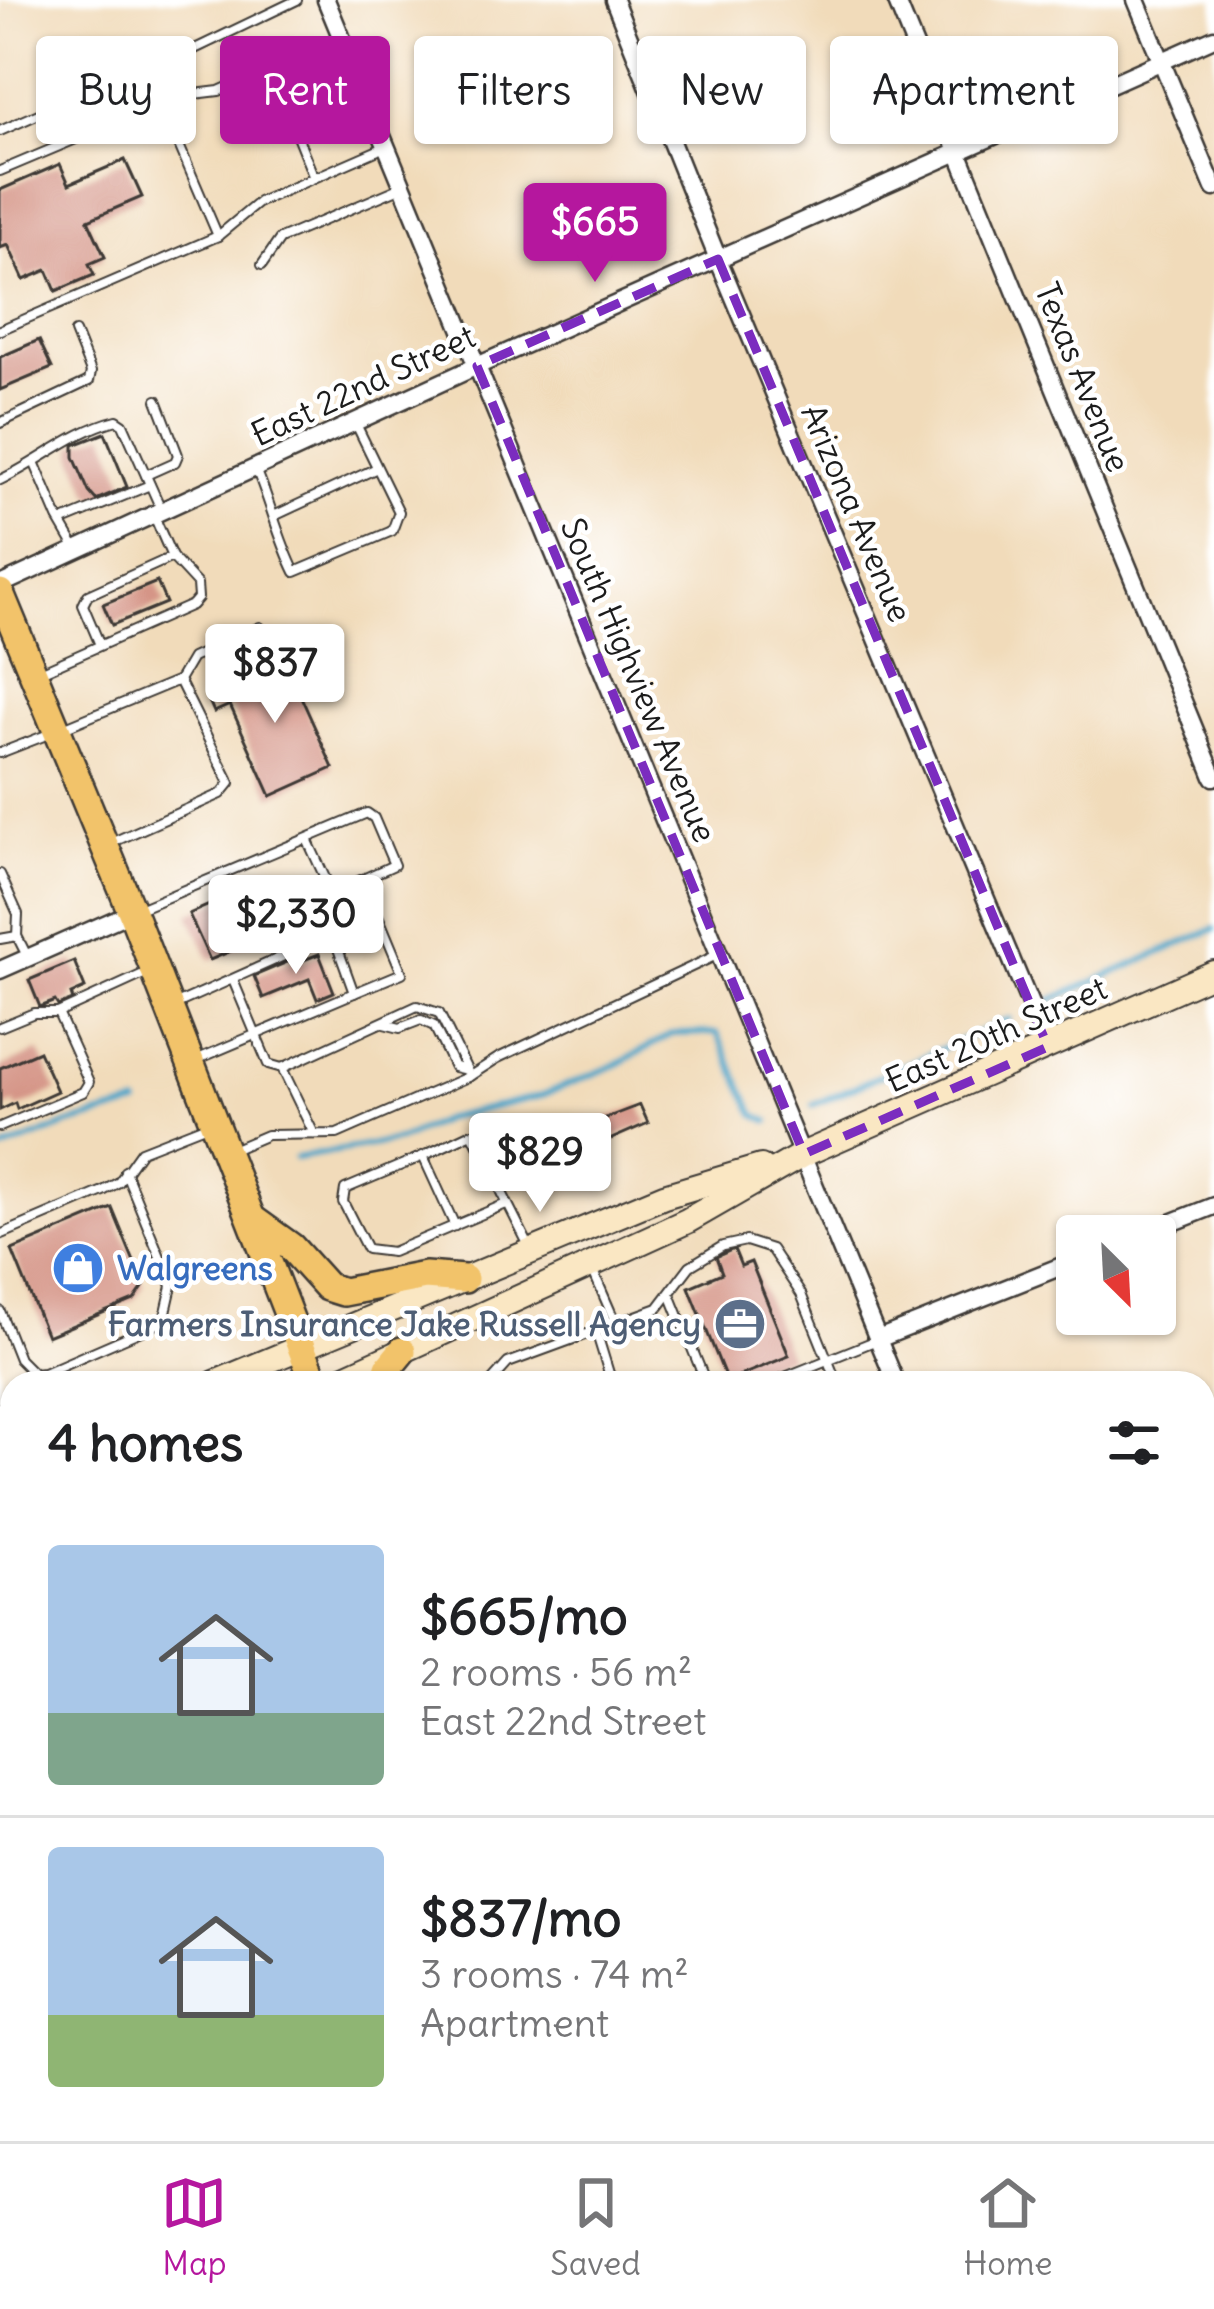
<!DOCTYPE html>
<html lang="en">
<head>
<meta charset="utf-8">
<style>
	body { margin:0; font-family:Delius,sans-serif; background:#f6f6f6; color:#202124; height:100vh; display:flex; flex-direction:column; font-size:45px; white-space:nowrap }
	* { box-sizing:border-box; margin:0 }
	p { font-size:39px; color:#757577 }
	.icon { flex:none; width:66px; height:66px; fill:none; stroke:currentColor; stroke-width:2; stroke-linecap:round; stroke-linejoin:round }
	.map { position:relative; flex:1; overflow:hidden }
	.sheet { position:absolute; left:0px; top:1371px; width:1215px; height:771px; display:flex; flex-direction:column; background:#fff; border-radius:36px 36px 0 0; box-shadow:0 3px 9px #0004 }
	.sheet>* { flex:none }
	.guide { position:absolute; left:36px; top:36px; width:1143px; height:108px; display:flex; gap:24px }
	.needle { width:78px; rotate:156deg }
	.tools { position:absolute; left:1056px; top:1215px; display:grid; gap:24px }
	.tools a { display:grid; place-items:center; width:120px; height:120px; border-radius:12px; background:#fff; box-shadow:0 3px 9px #0004; font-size:60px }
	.price { position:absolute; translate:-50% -102px; padding:0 27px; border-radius:12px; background:#fff; color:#222; font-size:39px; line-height:78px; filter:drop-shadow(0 3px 6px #0008) }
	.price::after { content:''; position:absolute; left:50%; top:72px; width:36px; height:27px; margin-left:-18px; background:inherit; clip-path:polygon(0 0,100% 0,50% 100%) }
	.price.on { background:#b5179e; color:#fff }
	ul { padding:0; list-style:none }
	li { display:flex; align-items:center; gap:36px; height:300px; padding:0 48px }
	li+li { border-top:3px solid #e0e0e0 }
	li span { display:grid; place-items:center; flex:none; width:336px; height:240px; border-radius:12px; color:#555 }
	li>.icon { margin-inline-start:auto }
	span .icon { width:144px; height:144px; fill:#fffc; stroke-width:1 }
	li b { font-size:51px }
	h2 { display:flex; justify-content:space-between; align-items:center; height:144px; padding:0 48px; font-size:51px }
	.tag { padding:0 42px; border-radius:12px; background:#fff; box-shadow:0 3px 9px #0004; font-size:42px; line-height:108px }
	.tag.on { background:#b5179e; color:#fff }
	.dock { display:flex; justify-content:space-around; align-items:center; height:168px; border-top:3px solid #e0e0e0; background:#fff; font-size:33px; color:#757577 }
	.dock a { display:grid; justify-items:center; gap:6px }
	.dock .on { color:#b5179e }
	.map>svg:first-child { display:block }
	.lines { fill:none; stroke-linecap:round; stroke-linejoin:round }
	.stream { stroke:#4ca6c9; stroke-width:6 }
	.building { fill:#d59587 }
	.service-casing { stroke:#3c3934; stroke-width:12 }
	.minor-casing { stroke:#3c3934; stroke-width:21 }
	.secondary-casing { stroke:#3c3934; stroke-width:28 }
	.primary-casing { stroke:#3c3934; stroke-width:32 }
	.service { stroke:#fff; stroke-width:8 }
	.minor { stroke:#fff; stroke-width:16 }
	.secondary { stroke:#fae7c3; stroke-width:24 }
	.primary { stroke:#f2c36a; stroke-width:27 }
	.marked { fill:none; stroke:#7b2cbf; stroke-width:9; stroke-dasharray:24 15; stroke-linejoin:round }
	.labels { text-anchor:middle; stroke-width:9; stroke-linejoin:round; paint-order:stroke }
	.street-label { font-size:33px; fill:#1c1c1c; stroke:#fff }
	.shop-label { font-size:33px; font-weight:bold; fill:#366cbe; stroke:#fff; text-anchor:start }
	.service-label { font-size:33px; font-weight:bold; fill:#4e5e75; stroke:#fff; text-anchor:end }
</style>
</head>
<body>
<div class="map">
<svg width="1214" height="2141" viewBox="0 0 1214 2141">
	<rect width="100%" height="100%" fill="#fff"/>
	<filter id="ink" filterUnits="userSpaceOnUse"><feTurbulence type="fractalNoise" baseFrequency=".00833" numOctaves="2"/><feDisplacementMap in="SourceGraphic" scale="24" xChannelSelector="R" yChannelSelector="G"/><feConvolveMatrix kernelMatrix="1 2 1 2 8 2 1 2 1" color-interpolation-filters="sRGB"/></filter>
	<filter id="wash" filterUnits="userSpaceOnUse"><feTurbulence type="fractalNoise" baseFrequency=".004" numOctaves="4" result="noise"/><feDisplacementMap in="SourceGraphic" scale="48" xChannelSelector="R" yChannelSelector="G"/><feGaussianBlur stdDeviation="2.7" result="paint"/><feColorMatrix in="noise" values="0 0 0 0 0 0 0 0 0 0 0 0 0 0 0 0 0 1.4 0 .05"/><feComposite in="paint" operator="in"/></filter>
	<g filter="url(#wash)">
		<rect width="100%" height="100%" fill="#f1dbba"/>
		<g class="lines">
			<g class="stream">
				<path d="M1049,1001L1214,929"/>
				<path d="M813,1105L1009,1019"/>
				<path d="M0,1151L66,1125L138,1105"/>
				<path d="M296,1158L399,1140L447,1118L540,1096L618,1064L672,1034L717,1033L755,1115L769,1121"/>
			</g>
		</g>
		<g id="blocks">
			<g class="building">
				<path d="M125,160L142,197L88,220L105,257L89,264L94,275L56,291L47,270L24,280L8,245L0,248V190L60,164L69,184Z"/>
				<path d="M39,340L52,368L0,390V357Z"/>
				<path d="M105,433L127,487L96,500L89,492L74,457V445Z"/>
				<path d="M157,582L166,603L112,625L103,604Z"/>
				<path d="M284,659L333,768L271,796L230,705L214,712L206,694Z"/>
				<path d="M273,877L281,894L290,890L303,920L210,960L189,914Z"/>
				<path d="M319,954L334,992L317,999L309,979L263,998L254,976L299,957L301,961Z"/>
				<path d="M74,961L85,988L71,994L73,1000L58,1006L55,1001L40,1007L29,980Z"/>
				<path d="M39,1051L57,1091L17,1109L15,1103L0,1110V1068Z"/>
				<path d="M640,1105L648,1123L598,1145L601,1152L585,1159L572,1131Z"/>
				<path d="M112,1208L144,1286L134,1300L47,1336L12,1250Z"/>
				<path d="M734,1249L741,1266L751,1262L789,1356L727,1381L689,1287L722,1273L716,1257Z"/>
				<path d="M12,1920V2130H217L220,2136L209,2141H11L0,2114V1924Z"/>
				<path d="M731,2130H776L781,2141H735Z"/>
			</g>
		</g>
	</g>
	<g filter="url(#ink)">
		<use href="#blocks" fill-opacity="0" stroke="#3c3934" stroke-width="3"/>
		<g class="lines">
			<g class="service-casing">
				<g id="service">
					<path d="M270,68L314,178"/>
					<path d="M161,103L218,236"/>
					<path d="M0,131L50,109L76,106L297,0"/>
					<path d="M0,171L178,96L219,91L340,36"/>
					<path d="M262,265L280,239L402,187"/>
					<path d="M0,330L218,236L259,202L385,147"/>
					<path d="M0,423L89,381L91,372L75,332"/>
					<path d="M35,464L58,518L76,549"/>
					<path d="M256,469C271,504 278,538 295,572L392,531L399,512L355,422"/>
					<path d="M146,475L175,462L178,455L157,400"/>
					<path d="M0,480C41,461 73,431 117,420L123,424L161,509"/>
					<path d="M276,515L377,468"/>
					<path d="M63,521L150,485"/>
					<path d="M100,645L83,605L88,595L172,557"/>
					<path d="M38,673L192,605L198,598L197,584L172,557L154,516"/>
					<path d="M179,680L192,658L260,627"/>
					<path d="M63,728L179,680L230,783L221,794L113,842"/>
					<path d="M0,753L49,734"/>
					<path d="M0,874L18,914L17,936"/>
					<path d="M139,909L367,813L374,818L394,865L332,893L307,839"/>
					<path d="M0,939L17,936L27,956"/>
					<path d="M233,980L268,1064L282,1068L314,1134"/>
					<path d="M354,993L402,973L377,913"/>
					<path d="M172,1006L317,941L337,946L354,993L198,1059"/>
					<path d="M58,1013L150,971"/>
					<path d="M384,1024L400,1028L421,1020L434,1026L454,1067L467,1070"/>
					<path d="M0,1027L34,1013H58L89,1082L83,1092L0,1127"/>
					<path d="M282,1068L417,1006L439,1013L470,1076"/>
					<path d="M232,1150L267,1135L337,1134L470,1076L498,1058L719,954"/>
					<path d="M423,1156L345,1189L343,1202L367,1249L392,1252L506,1204"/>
					<path d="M455,1226L423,1156L472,1133L531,1250"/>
					<path d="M0,1235L103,1191L119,1182L141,1151L207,1125"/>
					<path d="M593,1271L616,1324"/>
					<path d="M670,1294L706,1383"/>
					<path d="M0,1311L19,1359L34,1374L44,1373L164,1321L172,1286L125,1171"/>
					<path d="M596,1331L612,1383"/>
					<path d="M490,1383L508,1363L658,1308L690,1266L723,1246L746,1241L771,1249L801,1294L837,1383"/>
					<path d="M770,1383L877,1340"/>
					<path d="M0,1408L12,1403"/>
					<path d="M0,1692L12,1690"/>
					<path d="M0,1792L12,1819"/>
					<path d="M1203,2010L1214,2005"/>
					<path d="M247,2130L251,2141"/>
					<path d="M354,2141L382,2130"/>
					<path d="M905,2141L921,2134L924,2141"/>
				</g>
			</g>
			<g class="minor-casing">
				<g id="minor">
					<path d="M326,0L896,1383"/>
					<path d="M614,0L718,259L1048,1047"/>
					<path d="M896,0L1214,777"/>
					<path d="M1136,0L1214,188"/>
					<path d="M0,585L477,366L1214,38"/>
					<path d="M0,970L132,912"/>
					<path d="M1138,1236L1214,1206"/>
					<path d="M878,1339L1077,1260"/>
					<path d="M1203,1532L1214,1528"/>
					<path d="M0,1559L12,1571"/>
					<path d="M1203,1854L1214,1850"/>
					<path d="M1195,2130L1199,2141"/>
				</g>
			</g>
			<g class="secondary-casing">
				<g id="secondary">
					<path d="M215,1383L664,1196L761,1167"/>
					<path d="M332,1383L687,1221L804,1154L1214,973"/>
					<path d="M0,1538L12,1523"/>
					<path d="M0,1606L12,1595"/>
				</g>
			</g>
			<g class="primary-casing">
				<g id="primary">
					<path d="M0,593L132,912L315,1383"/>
					<path d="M252,1219L291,1247L327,1287L343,1292L425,1276L464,1279"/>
					<path d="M384,1383L389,1367L402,1351"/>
					<path d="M615,2130L620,2141"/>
					<path d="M650,2130L655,2141"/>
					<path d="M512,2140L586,2141"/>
				</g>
			</g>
			<use href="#service" class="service"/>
			<use href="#minor" class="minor"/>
			<use href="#secondary" class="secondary"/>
			<use href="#primary" class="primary"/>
		</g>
	</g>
	<path class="marked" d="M718,259L1048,1047L804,1154L477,366Z"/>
	<defs>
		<g id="shop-disc" transform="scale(2.7)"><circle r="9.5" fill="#3f7fe0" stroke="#fff"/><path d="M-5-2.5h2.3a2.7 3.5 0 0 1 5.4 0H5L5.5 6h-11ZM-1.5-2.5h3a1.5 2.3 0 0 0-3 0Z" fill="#fff"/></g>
		<g id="office-disc" transform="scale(2.7)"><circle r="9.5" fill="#5c6f8a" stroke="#fff"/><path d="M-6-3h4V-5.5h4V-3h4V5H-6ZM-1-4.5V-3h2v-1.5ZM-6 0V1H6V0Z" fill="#fff"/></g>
	</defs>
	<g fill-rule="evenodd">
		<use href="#shop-disc" x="78" y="1268"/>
		<use href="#office-disc" x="740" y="1324"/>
	</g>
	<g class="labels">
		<g class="street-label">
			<text transform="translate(1083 377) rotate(68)" y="12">Texas Avenue</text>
			<text transform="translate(363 385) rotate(-25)" y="12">East 22nd Street</text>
			<text transform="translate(857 513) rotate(67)" y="12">Arizona Avenue</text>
			<text transform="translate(639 680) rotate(67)" y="12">South Highview Avenue</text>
			<text transform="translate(996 1034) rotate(-24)" y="12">East 20th Street</text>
		</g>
		<g class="shop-label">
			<text x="117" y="1280">Walgreens</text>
		</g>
		<g class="service-label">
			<text x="701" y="1336">Farmers Insurance Jake Russell Agency</text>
		</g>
	</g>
</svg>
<div class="tools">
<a><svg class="needle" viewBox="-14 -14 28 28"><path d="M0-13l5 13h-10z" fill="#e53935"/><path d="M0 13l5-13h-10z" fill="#757577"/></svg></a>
</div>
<b class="price on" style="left:595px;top:285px">$665</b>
<b class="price" style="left:275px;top:726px">$837</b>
<b class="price" style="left:296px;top:977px">$2,330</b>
<b class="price" style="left:540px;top:1215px">$829</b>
<div class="guide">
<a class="tag">Buy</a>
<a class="tag on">Rent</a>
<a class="tag">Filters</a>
<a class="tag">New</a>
<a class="tag">Apartment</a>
</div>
<section class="sheet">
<h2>4 homes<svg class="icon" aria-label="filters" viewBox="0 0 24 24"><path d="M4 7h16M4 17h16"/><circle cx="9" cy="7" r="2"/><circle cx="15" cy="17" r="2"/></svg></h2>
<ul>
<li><span style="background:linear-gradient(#a9c7e8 70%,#7fa58c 0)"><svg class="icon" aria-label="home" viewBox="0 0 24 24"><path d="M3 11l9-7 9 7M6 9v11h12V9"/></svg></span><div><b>$665/mo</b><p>2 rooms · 56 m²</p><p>East 22nd Street</p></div></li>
<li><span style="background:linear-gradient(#a9c7e8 70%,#8fb573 0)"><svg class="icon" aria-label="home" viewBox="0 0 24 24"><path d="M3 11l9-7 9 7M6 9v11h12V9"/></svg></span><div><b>$837/mo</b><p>3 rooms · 74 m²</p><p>Apartment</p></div></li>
</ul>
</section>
</div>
<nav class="dock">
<a class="on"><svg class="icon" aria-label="map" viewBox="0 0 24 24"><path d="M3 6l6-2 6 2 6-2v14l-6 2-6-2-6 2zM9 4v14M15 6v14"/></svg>Map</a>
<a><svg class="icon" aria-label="saved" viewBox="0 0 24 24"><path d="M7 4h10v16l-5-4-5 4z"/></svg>Saved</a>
<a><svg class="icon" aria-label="home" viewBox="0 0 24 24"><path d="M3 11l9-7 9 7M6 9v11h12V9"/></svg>Home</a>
</nav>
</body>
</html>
